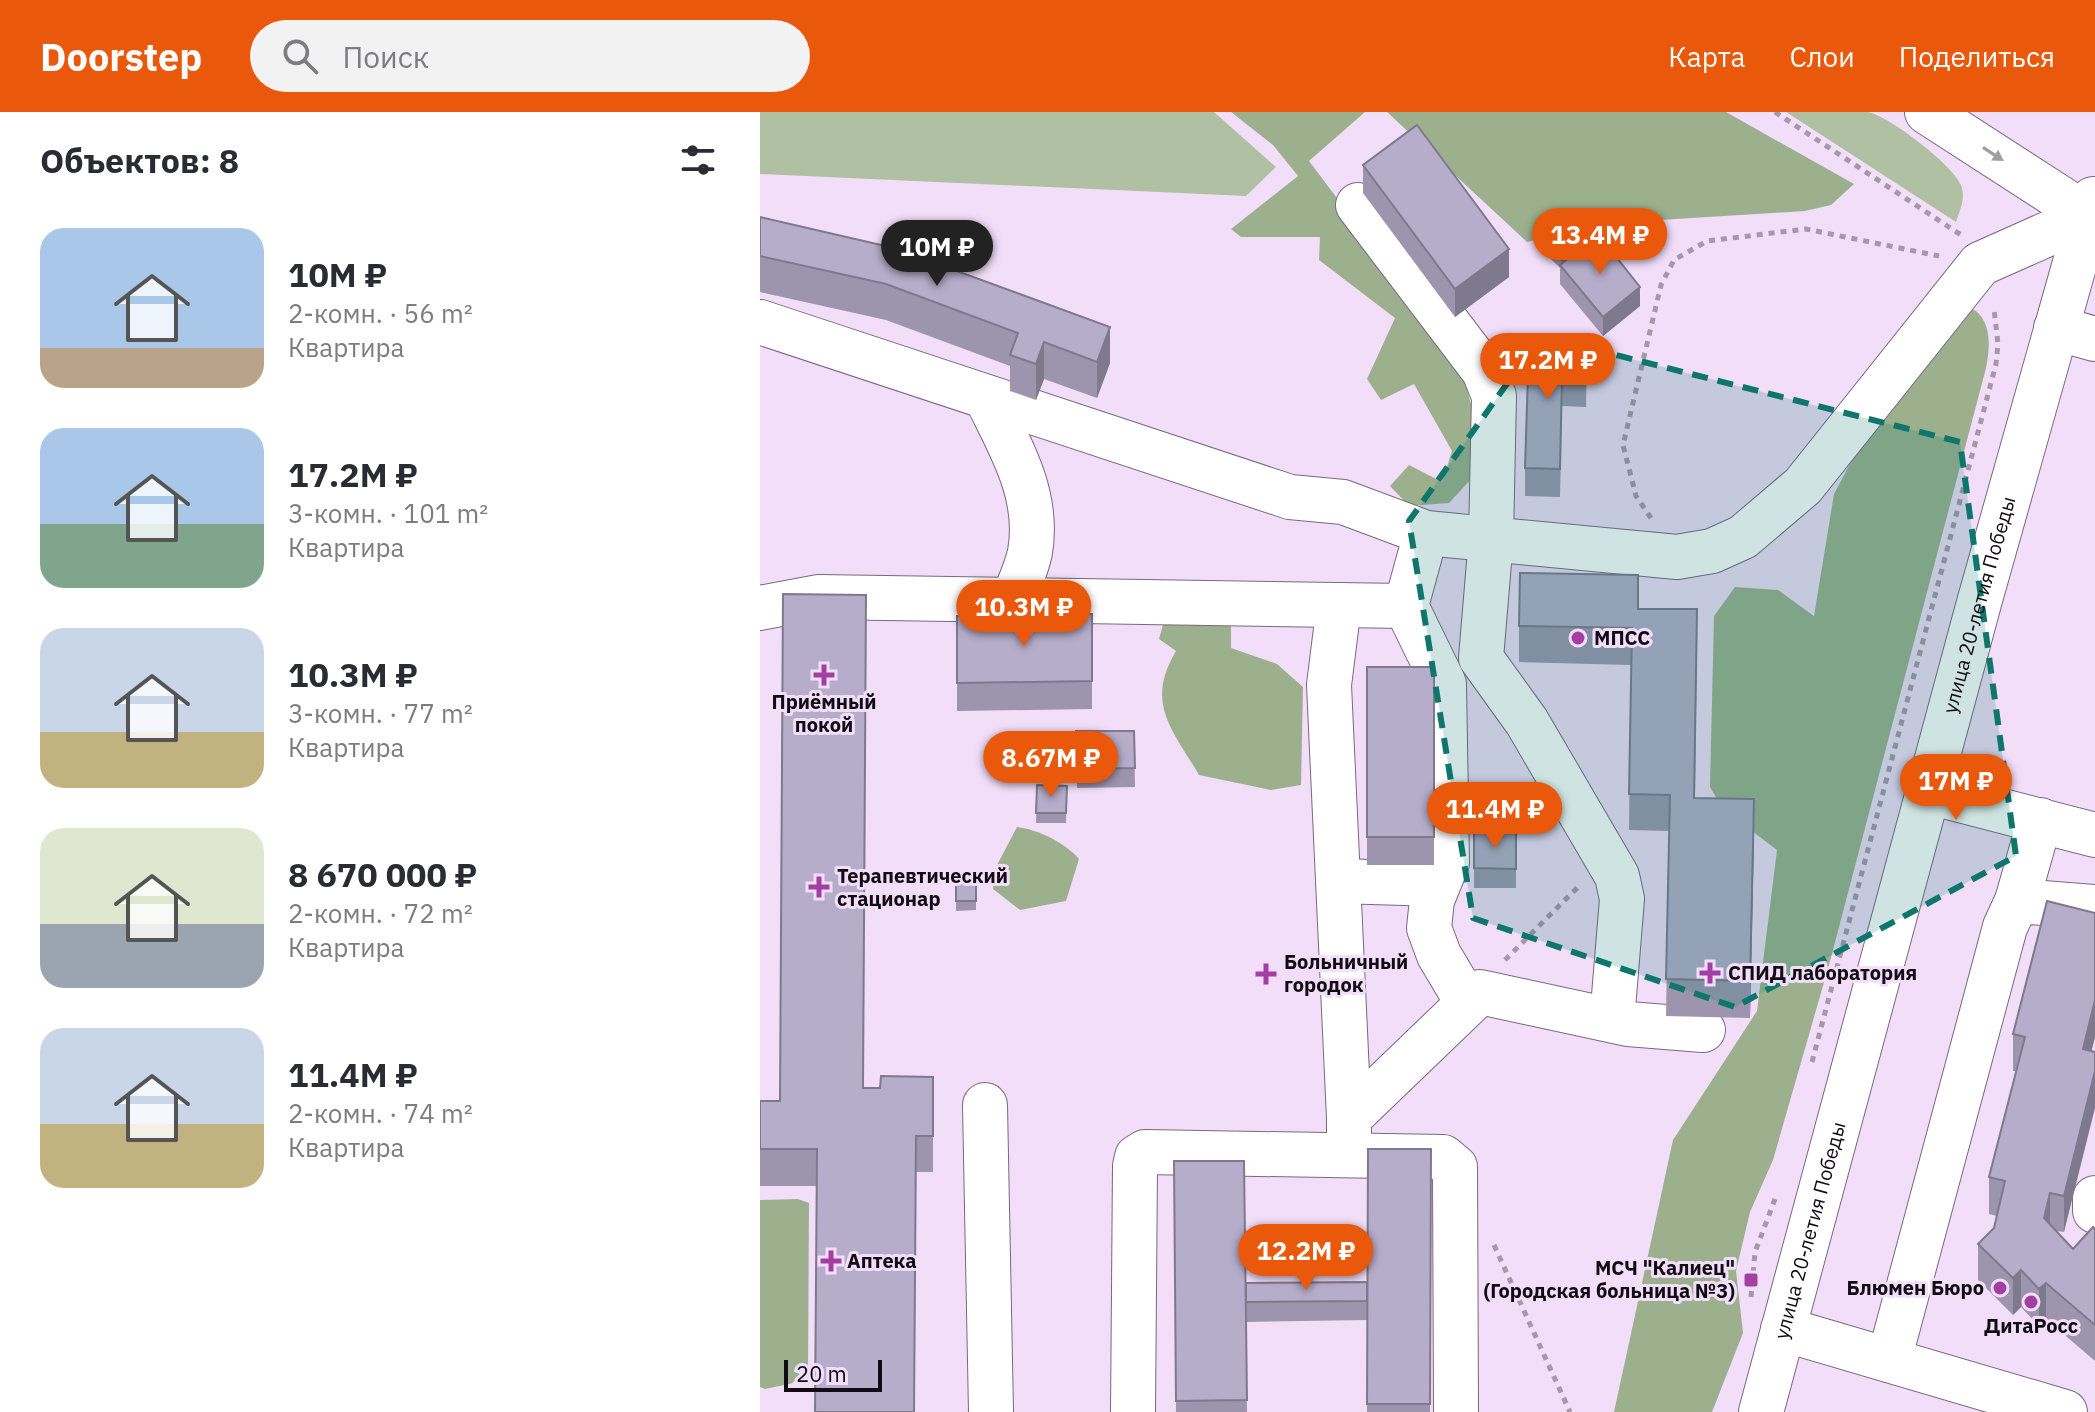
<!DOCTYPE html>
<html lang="ru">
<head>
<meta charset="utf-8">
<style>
	body { margin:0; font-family:"IBM Plex Sans",sans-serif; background:#f2f2f3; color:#2b2b33; height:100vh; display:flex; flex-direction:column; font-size:30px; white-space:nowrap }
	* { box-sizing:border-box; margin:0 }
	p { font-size:26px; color:#7c7c81 }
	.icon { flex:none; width:44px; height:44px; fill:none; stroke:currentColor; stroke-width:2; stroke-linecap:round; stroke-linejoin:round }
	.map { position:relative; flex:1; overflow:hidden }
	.side { display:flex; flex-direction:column; background:#fff; width:760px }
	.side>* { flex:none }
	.scale { position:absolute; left:24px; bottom:20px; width:98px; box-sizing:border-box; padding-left:8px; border:4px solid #110b13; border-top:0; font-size:22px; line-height:28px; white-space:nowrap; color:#110b13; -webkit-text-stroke:6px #f2def9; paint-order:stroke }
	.price { position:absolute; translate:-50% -68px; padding:0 18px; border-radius:28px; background:#ea580c; color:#fff; font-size:26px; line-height:52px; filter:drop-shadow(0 2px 4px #0008) }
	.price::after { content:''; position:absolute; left:50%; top:48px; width:24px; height:18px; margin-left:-12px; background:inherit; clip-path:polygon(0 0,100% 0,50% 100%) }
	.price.selected { background:#222; color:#fff }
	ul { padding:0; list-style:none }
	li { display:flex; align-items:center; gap:24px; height:200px; padding:0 40px }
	li span { display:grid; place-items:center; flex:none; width:224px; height:160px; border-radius:24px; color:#555 }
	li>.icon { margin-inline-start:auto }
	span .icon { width:96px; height:96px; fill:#fffc; stroke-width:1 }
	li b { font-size:34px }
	h2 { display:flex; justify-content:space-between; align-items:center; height:96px; padding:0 40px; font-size:34px }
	header { display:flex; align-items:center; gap:48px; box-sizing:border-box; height:112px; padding:0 40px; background:#ea580c; color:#fff }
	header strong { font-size:38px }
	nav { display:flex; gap:44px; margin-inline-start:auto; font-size:28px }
	.search { width:560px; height:72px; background:#f2f2f3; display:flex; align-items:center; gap:20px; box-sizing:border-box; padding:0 28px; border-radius:44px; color:#7c7c81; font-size:30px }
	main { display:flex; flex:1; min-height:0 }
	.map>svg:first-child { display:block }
	.green { fill:#b0c1a3 }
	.forest { fill:#9db08e }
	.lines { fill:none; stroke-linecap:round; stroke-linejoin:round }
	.minor-casing { stroke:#79687f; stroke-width:46 }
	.path { stroke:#a697ab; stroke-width:5; stroke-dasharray:6 6; stroke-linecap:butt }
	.minor { stroke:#fff; stroke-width:44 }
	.wall { fill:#9d95ae }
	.shaded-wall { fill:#7f798d }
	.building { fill:#b6adca; stroke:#7f798d; stroke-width:2 }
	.oneway { fill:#a09da1 }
	.marked { fill:#0f766e; fill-opacity:0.2; stroke:#0f766e; stroke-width:6; stroke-dasharray:16 10; stroke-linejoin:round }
	.poi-dot { fill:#a33ea2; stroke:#f2def9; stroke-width:3 }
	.labels { text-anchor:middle; stroke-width:6; stroke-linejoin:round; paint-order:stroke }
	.street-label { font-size:20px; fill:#110b13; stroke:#f2def9 }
	.poi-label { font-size:20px; font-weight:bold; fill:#110b13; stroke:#f2def9; text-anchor:start }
</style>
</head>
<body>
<header>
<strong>Doorstep</strong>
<div class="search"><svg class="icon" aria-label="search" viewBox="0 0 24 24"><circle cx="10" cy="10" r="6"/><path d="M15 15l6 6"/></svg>Поиск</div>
<nav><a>Карта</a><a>Слои</a><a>Поделиться</a></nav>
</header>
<main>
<section class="side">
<h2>Объектов: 8<svg class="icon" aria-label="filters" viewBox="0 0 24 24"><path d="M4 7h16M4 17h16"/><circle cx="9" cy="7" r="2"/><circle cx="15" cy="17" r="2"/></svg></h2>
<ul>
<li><span style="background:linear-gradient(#a9c7e8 75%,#b9a48a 0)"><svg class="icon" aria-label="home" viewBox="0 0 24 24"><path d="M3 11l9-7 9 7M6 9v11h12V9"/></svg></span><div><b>10M ₽</b><p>2-комн. · 56 m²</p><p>Квартира</p></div></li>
<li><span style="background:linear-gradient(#a9c7e8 60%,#7fa58c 0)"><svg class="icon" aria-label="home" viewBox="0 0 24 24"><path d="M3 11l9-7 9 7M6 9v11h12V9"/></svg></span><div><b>17.2M ₽</b><p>3-комн. · 101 m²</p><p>Квартира</p></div></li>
<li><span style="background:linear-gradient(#c9d6e8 65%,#c2b280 0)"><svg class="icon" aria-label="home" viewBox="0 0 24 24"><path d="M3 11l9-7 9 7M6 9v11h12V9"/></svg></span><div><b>10.3M ₽</b><p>3-комн. · 77 m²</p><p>Квартира</p></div></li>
<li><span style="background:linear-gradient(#dfe7d0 60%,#9aa5b1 0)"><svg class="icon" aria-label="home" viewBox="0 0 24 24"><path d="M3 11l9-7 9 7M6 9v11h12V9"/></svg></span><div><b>8 670 000 ₽</b><p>2-комн. · 72 m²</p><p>Квартира</p></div></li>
<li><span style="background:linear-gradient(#c9d6e8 60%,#c2b280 0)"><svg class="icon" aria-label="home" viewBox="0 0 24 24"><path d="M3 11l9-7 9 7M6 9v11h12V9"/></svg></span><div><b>11.4M ₽</b><p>2-комн. · 74 m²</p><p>Квартира</p></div></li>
</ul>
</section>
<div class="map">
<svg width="1335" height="1300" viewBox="0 0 1335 1300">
	<rect width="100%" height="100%" fill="#f2def9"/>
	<g class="green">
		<path d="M0,0H454L516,55L486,84L0,62Z"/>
		<path d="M1026,0C1051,0 1083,0 1108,0C1129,4 1193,53 1201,73C1206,86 1200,98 1196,110Z"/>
	</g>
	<g class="forest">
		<path d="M471,0H605L549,49L645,176L660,212L705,270L718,318L713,365L689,391L649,394L630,374L649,353L682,370L692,339L654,272L621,288L607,267L635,206L559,148L560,125H481L471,117L538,64L513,33Z"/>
		<path d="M627,0H966L1094,72L1071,93L1045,99L836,112L767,130Z"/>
		<path d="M1205,193C1232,203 1231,231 1226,256L1069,853L1013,1048L990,1100L976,1159L983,1221L952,1300H854L913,1028L997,899L1017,738L963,697L950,675L954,504L975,475L1018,478L1054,504L1074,382L1110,314Z"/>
		<path d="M471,507V536L517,552L543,575L541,673L511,678L439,663C412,617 385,591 416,539L399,527L403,513Z"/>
		<path d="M257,715C279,718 304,730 319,747L306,789L260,798L233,777L235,757Z"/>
		<path d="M38,1087L49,1091L48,1268L5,1277L0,1275V1088Z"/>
	</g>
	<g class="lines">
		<g class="minor-casing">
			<g id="minor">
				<path d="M1167,0L1328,104"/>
				<path d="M598,93L724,259L734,284L731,427L721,546L767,610L857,764L862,787L852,908"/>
				<path d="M0,210L530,385L583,390L666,421L917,445L952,439L983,425L1043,374L1220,152L1328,104"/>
				<path d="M1296,216L1335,227"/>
				<path d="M226,285C250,334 280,383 270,440C267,456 259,472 253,488"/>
				<path d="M666,421L646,494L684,572L687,751L672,788L669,816L679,843L707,890"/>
				<path d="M579,493L569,573L589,1006"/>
				<path d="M0,496L58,485L646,494"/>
				<path d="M1169,680L1335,723"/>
				<path d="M578,769L678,772"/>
				<path d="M1257,789L1280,708"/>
				<path d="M225,993L231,1300"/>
				<path d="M589,1023V1006L720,880L868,912L943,918"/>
				<path d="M1335,1086V1099"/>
				<path d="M1023,1217L1305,1300"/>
				<path d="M1129,1248L1245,815L1257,789L1335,795"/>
				<path d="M373,1300L375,1054L377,1045L385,1040L683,1045L695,1055L696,1300"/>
				<path id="s1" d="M1001,1300L1219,491L1333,87"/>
			</g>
		</g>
		<g class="path">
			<path d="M1015,0L1201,123"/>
			<path d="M891,406L876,384L863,333L901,173L914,148L947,129L1046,117L1179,144"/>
			<path d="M745,848L820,773"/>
			<path d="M1052,950L1236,252L1238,232L1234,197"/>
			<path d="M734,1133L810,1300"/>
			<path d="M991,1185L995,1140L1015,1087"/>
		</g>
		<use href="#minor" class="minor"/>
	</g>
	<g class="wall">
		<path d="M603,53L749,165L695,205L603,81Z"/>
		<path d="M0,105L350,251L337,286L284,267L276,288L250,279V254L126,208L0,180Z"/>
		<path d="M786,132L818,139L880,194L843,224L800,172V156L786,142Z"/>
		<path d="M805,242L827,243L826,295L802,294L800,385L765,384V356Z"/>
		<path d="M878,497L937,534L935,686L994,724L990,906L906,904L909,719L869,718L871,553L759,550V514Z"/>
		<path d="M332,502V597L197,599V504Z"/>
		<rect x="607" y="555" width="67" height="198"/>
		<path d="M316,619H374L375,675L317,676Z"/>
		<path d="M277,673L307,674L306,711H276Z"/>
		<path d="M714,719L756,720V776H714Z"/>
		<path d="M216,768V798L196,799V769Z"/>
		<path d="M1253,922L1335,925L1331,939L1304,1120L1296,1119L1313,1137L1335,1117V1249L1286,1207L1279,1214L1261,1195L1253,1203L1218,1168V1132L1234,1116L1237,1104L1229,1102V1065L1256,959H1253Z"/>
		<path d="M173,965V1060H156L57,1074H0V989H20L103,976H120Z"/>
		<path d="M671,1037L670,1300H607V1208L486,1210L487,1300H416L414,1049L486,1171L607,1170Z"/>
	</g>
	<g class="shaded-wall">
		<path d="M749,137V165L695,205V177Z"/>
		<path d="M880,175V194L843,224V205Z"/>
		<path d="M350,215V251L337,286V250Z"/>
		<path d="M284,230V267L276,288V252Z"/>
		<path d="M994,687V724L990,906V869Z"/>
		<path d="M1335,888V925L1323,974V937Z"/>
		<path d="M1335,959V996L1304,1120V1084Z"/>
		<path d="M1290,1081V1117L1284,1106Z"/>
		<path d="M1261,1158V1195L1253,1203V1166Z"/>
		<path d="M1286,1171V1207L1279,1214V1177Z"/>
	</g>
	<g class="building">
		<path d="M657,13L749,137L695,177L603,53Z"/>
		<path d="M0,105L134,136L350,215L337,250L284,230L276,252L250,243L258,221L126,172L0,144Z"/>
		<path d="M800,118L818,136L804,150L786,132Z"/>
		<path d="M838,122L880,175L843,205L800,153Z"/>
		<path d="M769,230L805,231L804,242L827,243L826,266H802L800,357L765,356Z"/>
		<path d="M760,461L878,463V497H937L934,686L994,687L990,869L906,867L910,683L869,682L872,516L759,514Z"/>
		<path d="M23,482L106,483L103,976H120L121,964L173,965V1024H156L154,1300H55L57,1037H0V989H20Z"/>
		<path d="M332,502V569L197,571V504Z"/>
		<rect x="607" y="555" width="67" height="170"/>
		<path d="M316,619H374L375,656L317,657Z"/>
		<path d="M277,673L307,674L306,701H276Z"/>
		<path d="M714,719L756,720V757L714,756Z"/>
		<path d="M216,768V789H196V769Z"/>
		<path d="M1287,789L1335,801V888L1323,937L1335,940V959L1304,1084L1290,1081L1284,1106L1313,1137L1333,1115L1335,1117V1213L1286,1171L1279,1177L1261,1158L1253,1166L1218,1132L1234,1116L1245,1069L1229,1065L1265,925L1253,922Z"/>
		<path d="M608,1037H671L670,1292H607Z"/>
		<path d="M414,1049H484L487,1288L416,1289Z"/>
		<path d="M607,1170V1189L486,1190V1171Z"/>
	</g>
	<defs><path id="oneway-solid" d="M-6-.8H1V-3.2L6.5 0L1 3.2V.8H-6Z" transform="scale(2)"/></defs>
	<use class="oneway" href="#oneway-solid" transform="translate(1233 42) rotate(33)"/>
	<path class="marked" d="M781,224L1200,330L1256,744L975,895L713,806L649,409Z"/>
	<g class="poi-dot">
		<circle cx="818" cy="526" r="8"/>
		<path d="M60 551h8v8h8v8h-8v8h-8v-8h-8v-8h8z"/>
		<path d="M55 763h8v8h8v8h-8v8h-8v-8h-8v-8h8z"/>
		<path d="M946 849h8v8h8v8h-8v8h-8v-8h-8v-8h8z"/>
		<path d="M502 850h8v8h8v8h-8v8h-8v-8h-8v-8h8z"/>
		<path d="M67 1137h8v8h8v8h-8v8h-8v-8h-8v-8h8z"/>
		<rect x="983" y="1160" width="16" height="16" rx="4"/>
		<circle cx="1240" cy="1176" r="8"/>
		<circle cx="1271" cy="1190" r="8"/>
	</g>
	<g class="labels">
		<g class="street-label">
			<text dy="7" stroke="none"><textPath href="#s1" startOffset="836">улица 20-летия Победы</textPath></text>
			<text dy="7" stroke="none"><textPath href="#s1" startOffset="188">улица 20-летия Победы</textPath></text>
		</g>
		<g class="poi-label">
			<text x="834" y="533">МПСС</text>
			<text x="64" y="597" text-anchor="middle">Приёмный<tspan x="64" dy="23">покой</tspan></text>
			<text x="77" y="771">Терапевтический<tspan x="77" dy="23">стационар</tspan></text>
			<text x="524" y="857">Больничный<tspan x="524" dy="23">городок</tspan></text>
			<text x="968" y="868">СПИД лаборатория</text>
			<text x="87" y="1156">Аптека</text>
			<text x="975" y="1163" text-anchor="end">МСЧ "Калиец"<tspan x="975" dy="23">(Городская больница №3)</tspan></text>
			<text x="1224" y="1183" text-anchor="end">Блюмен Бюро</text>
			<text x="1271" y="1221" text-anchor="middle">ДитаРосс</text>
		</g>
	</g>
</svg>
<div class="scale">20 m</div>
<b class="price" style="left:840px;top:164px">13.4M ₽</b>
<b class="price selected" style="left:177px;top:176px">10M ₽</b>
<b class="price" style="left:788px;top:289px">17.2M ₽</b>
<b class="price" style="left:264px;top:536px">10.3M ₽</b>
<b class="price" style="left:291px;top:687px">8.67M ₽</b>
<b class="price" style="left:1196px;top:710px">17M ₽</b>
<b class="price" style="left:735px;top:738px">11.4M ₽</b>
<b class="price" style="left:546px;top:1180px">12.2M ₽</b>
</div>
</main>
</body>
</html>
